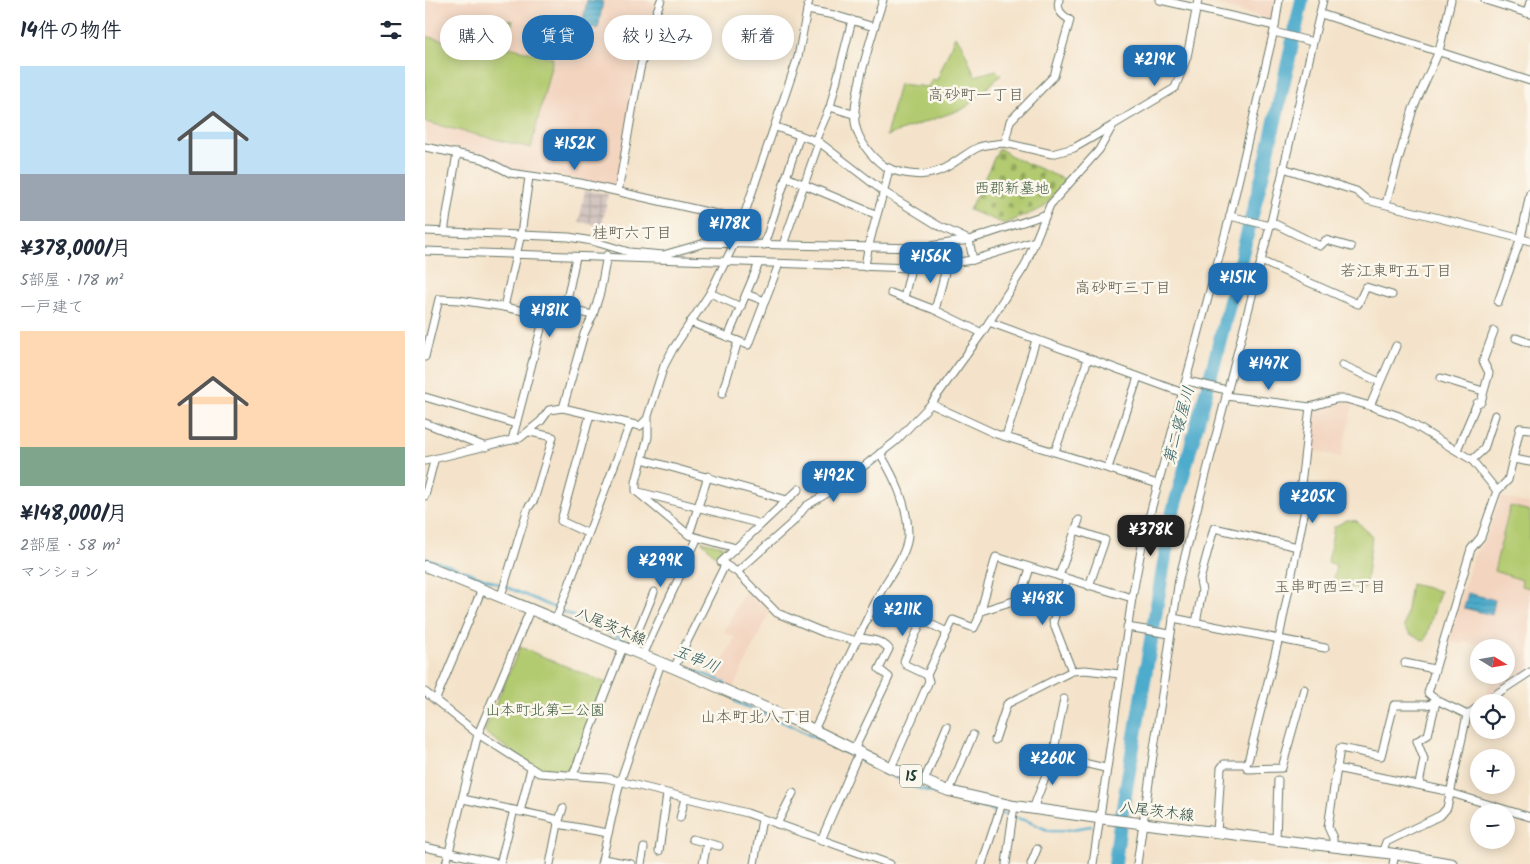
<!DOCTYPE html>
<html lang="ja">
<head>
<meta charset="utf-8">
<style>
	body { margin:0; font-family:Kalam,"Klee One",sans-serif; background:#f2f2f3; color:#1f2937; height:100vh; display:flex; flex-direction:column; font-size:19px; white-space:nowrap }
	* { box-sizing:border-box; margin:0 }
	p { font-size:16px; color:#747a83 }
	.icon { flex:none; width:28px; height:28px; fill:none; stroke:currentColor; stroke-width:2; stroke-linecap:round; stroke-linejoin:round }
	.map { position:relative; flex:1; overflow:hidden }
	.sheet { display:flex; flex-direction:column; background:#fff; width:425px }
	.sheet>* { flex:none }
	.guide { position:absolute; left:15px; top:15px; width:475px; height:45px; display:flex; gap:10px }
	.needle { width:32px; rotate:101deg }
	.controls { position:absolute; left:1045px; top:639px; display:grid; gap:10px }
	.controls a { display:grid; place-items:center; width:45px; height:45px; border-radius:50%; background:#fff; box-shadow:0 2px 12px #0003; font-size:25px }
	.price { position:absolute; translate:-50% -42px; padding:0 11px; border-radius:10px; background:#1f6fb2; color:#fff; font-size:16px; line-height:32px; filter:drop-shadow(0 1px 2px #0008) }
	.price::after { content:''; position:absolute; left:50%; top:30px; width:15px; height:11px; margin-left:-8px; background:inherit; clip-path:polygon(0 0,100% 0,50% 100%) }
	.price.active { background:#222; color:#fff }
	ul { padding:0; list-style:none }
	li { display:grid; align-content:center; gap:10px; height:265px; padding:0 20px }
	li span { display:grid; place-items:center; height:155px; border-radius:0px; color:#555 }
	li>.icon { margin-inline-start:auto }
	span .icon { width:90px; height:90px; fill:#fffc; stroke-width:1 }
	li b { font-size:21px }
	h2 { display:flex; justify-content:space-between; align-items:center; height:60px; padding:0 20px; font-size:21px }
	.tag { padding:0 18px; border-radius:22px; background:#fff; box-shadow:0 2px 12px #0003; font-size:18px; line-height:45px }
	.tag.active { background:#1f6fb2; color:#fff }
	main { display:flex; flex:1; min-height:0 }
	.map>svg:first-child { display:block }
	.built { fill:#f3d4bf }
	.industrial { fill:url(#industrial-grid) }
	.green { fill:#b2ca6f; stroke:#688452 }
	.cemetery { fill:url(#cemetery-stones); stroke:#688452 }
	.water { fill:url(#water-rules); stroke:#367480 }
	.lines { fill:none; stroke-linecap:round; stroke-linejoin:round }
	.stream { stroke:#4dabcc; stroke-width:2.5 }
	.river { stroke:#4dabcc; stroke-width:14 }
	.street-casing { stroke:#6a7768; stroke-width:9 }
	.primary-casing { stroke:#6a7768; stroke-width:12 }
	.street { stroke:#fff; stroke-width:7 }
	.primary { stroke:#fff; stroke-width:10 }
	.labels { text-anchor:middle; stroke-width:5; stroke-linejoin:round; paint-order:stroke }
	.shield { fill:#fbf7ec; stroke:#61756b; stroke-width:1 }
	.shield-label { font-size:14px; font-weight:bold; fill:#1f3d34 }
	.park-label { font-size:15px; fill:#446043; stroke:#fbf7ec }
	.street-label { font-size:15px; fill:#1f3d34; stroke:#fbf7ec }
	.neighbourhood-label { font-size:16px; fill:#625f52; stroke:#fbf7ec }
	.water-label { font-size:16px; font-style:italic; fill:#2d5e62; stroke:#fbf7ec }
</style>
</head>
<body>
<main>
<section class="sheet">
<h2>14件の物件<svg class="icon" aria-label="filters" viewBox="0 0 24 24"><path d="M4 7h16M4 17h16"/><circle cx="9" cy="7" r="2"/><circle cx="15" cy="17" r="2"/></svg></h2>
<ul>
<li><span style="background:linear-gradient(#bfe0f5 70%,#9aa5b1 0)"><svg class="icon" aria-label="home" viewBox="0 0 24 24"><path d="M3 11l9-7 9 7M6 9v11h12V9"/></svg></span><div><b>¥378,000/月</b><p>5部屋 · 178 m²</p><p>一戸建て</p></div></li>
<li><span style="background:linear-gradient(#ffd9b3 75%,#7fa58c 0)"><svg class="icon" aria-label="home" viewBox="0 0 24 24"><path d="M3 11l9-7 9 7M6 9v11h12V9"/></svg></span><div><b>¥148,000/月</b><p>2部屋 · 58 m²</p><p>マンション</p></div></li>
</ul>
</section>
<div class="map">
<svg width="1105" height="864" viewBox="0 0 1105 864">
	<defs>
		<pattern id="industrial-grid" width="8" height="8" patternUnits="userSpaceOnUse" patternTransform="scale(1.25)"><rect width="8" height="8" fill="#cfc0bb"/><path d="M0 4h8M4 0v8" fill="none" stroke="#a79d99"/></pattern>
		<pattern id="cemetery-stones" width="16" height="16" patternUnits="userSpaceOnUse" patternTransform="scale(1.25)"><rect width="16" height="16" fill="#b2ca6f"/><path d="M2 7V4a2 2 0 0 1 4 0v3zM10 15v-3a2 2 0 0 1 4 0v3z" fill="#90a55c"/></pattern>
		<pattern id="water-rules" width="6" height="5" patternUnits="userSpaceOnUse" patternTransform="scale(1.25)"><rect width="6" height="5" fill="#4dabcc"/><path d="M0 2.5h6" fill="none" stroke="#3f8ca6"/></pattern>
	</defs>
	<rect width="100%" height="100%" fill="#fbf7ec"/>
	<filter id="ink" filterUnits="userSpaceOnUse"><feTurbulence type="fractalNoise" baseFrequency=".02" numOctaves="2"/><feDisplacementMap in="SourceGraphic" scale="10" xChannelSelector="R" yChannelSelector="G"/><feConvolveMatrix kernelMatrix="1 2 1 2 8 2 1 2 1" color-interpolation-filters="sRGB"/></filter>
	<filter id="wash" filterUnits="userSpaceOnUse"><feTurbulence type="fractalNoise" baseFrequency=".0096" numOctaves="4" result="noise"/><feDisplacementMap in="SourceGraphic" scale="20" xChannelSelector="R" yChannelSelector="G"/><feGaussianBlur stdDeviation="1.12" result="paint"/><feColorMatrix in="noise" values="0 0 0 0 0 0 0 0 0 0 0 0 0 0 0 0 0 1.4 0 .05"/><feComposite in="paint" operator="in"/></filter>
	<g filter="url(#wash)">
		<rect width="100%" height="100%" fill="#f4e3ca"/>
		<g class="built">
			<path d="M0,0H218L229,4L219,33L190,187L125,173H104L86,169L59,154L0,141Z"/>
			<path d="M778,0H850L847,17L844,19L779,2Z"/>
			<path d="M918,402L928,405L916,457L886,450L892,408Z"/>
			<path d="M1076,497L1105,504V670L1061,698L1066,675H1081V648L1063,647L1037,641L1036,644L1023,641L1048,557L1061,537Z"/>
			<path d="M322,585L346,610L308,688L287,681L310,638L299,632Z"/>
		</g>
		<path class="industrial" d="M160,190L183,194L177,226L154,222Z"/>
		<g class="green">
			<path d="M62,15L88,21L85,34L59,27Z"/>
			<path d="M103,26L129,33L126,45L100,38Z"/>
			<path d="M31,34L128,58L106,148L0,122V36L29,43Z"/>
			<path d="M530,36L537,45L550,76L571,70L576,75L540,108L461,136L474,84L503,87L507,79L512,80Z"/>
			<path d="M1085,506L1105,511V588L1096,586L1097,580L1069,571Z"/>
			<path d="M922,520L932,521L947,537L940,589L908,585L911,565L903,562L909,527Z"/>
			<path d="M276,541L306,548L295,560Z"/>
			<path d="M986,584L1015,591L1000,641L985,634L979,627Z"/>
			<path d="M95,647L181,683L146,770L123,772L112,769L59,732Z"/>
		</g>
		<path class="cemetery" d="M574,148L588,157L641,180L618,208L580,224L544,210Z"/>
		<g class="water">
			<path d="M162,0L178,1L173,29L157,26Z"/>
			<path d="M1043,593L1070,600L1067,615L1039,608Z"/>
		</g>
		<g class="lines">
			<g class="stream">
				<path d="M0,558C103,588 198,645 299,682L301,686"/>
				<path d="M308,697L311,702L358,722L489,787L602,821L625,831H636L666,826"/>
			</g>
			<path class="river" d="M690,864L694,831L747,515L788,367L841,161L877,0"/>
		</g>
	</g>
	<g filter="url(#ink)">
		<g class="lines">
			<g class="street-casing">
				<g id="street">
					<path d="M458,0C449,28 427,95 430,122C432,139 446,157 459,166C471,173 494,177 507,173C525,169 538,154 554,147C562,144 571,144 580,143L585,121L629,76L645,20C637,15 631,10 634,0"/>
					<path d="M1060,0L1105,14"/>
					<path d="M382,10L409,15L449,27"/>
					<path d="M1102,13L1105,2"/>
					<path d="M896,14L1105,81"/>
					<path d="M850,26L854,0"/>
					<path d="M849,32L888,42"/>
					<path d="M405,107L431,115"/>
					<path d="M351,127L394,142L459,192L514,226L544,240L548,260"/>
					<path d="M390,141L405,107L427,20"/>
					<path d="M580,143L627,154L649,148L687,126"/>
					<path d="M0,147L58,159L85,173L155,183L318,220"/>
					<path d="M858,168L931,191L942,200L1105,241"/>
					<path d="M361,177L450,214"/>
					<path d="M193,191C206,127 211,61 236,0"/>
					<path d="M961,203L988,109L1014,51L1026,0"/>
					<path d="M805,216L845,226"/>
					<path d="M846,222L895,246L901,240L926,247"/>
					<path d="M0,231L144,237L167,241L204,252L238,255L280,243L492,248L544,240L619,215"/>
					<path d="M19,232L32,153"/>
					<path d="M339,245L375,135"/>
					<path d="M358,245L394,142"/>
					<path d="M0,251L486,268L548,260L610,241"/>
					<path d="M151,257L140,309L168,315"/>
					<path d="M836,261L933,304L941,287L967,295"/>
					<path d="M440,267C444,233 458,202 464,168"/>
					<path d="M285,293L316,307"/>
					<path d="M466,293L510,310L557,333"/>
					<path d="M321,294L340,301"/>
					<path d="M479,298L486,268"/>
					<path d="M1073,302L1096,238L1105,193"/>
					<path d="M510,310L522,265"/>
					<path d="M265,322L323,345L354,264"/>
					<path d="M564,322L758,393"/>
					<path d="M303,337L334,263"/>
					<path d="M1091,338L1105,343"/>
					<path d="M0,357L14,299L34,300L79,307"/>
					<path d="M917,365L955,382"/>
					<path d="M1016,378L1058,391"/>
					<path d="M762,381L802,390"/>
					<path d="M297,394L313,341"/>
					<path d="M801,396L885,407L911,399H921L945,406L974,416L1047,460L1072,491L1056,537L1046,549L1003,693C1012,703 1029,707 1042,715"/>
					<path d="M0,397L91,424"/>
					<path d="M506,404L571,434L733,484"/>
					<path d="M945,406L971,346"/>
					<path d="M138,408L159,334L168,315L175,293L182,255"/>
					<path d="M0,423L61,447"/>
					<path d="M581,436L611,340"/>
					<path d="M87,440L118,321L114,314L79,307L96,234L104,177"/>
					<path d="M1032,450L1052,403L1056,402L1064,373L1058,361L1069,331"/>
					<path d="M630,451L663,359"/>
					<path d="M217,459L362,500"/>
					<path d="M1088,459L1105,462"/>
					<path d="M1047,460L1059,449L1070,415"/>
					<path d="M0,461L95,438L116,421L124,410L138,408L215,426L222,419"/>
					<path d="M683,468L713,377"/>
					<path d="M374,489L296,562L312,572L352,613L400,633L432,641"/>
					<path d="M1072,491L1083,480L1095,428L1105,429"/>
					<path d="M214,492L336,524"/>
					<path d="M0,496L9,461"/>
					<path d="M650,530L680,540L664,586"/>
					<path d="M162,533L136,521L165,415"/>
					<path d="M264,535L283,476"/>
					<path d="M311,548L264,535L211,491V482L223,437V416L239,366L248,349L285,293L310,242L373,57L384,0"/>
					<path d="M312,572L368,522L381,506L411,488L471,441L506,404L557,333L600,266L625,205L674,150L688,125L750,88L762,57L773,0"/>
					<path d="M634,576L654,520"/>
					<path d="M642,579L628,622L647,671"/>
					<path d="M76,596L103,508L109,500L128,437L105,432"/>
					<path d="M556,611L595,599L605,568"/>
					<path d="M748,618L900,648"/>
					<path d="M131,619L205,424"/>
					<path d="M771,623L777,591L775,580L789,528L873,547"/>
					<path d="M702,627L745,634"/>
					<path d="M205,650L229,592"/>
					<path d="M218,655L272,539"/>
					<path d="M980,663L1009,669"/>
					<path d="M249,668L300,565"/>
					<path d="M502,675L481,665L479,661L497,620L522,632"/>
					<path d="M0,692L53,734L114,773L182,778L322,813L465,864"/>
					<path d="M11,699L57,589"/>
					<path d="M639,699L628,756L680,768"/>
					<path d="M1059,702L1105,672"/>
					<path d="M389,730C411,684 432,638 455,593C464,576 482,555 483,535C483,504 470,479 455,453"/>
					<path d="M570,740L582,704L647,671L660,670L695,674"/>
					<path d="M429,750L464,677L454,669L464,649C457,640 444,639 433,638"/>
					<path d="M820,764L823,769L857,768L879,689"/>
					<path d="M466,768L504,681L502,675L528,620L549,628L553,620L571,557L707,598"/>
					<path d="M911,768L1026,792"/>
					<path d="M148,775L198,647"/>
					<path d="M499,781L522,726"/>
					<path d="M994,784L999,759L992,741L1003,735L1011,702"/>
					<path d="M524,791L548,735"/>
					<path d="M1026,793L1105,817"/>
					<path d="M38,799L130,819L133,824L183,833"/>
					<path d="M608,809L628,756"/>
					<path d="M95,812L106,768"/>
					<path d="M255,818L260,798"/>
					<path d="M352,824L368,793"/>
					<path d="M792,833L796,768L799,764H820L823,761L854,638L883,494L876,484L885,407"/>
					<path d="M267,839L294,846"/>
					<path d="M396,840L434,753"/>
					<path d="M851,840L853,780"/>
					<path d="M0,847L75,864"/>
					<path d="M908,847V838L903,827L915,748L956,756L969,705H1002L1011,702"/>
					<path d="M234,851L242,794"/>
					<path d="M957,853L961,842L1016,815L1022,808L1042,715L1054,706"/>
					<path d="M178,859L206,864"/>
					<path d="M21,864L53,734L106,608"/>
					<path d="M75,864L89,810"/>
					<path d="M125,864L133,824L138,808"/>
					<path d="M176,864L195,782L236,663"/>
					<path d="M216,864L219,848"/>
					<path d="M278,864L282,843"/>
					<path d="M329,864L337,819"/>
					<path d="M557,864L577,803"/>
					<path d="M581,864L589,806"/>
					<path d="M606,864L612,849"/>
					<path d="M668,864L707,598L718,540L805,216L850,26L735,0"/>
					<path d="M712,864L754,579L845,226L898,0"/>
					<path d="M968,864L970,854"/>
				</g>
			</g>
			<g class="primary-casing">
				<path id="primary" d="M0,566L249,668L373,722L466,768L524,791L589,806L673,818L970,854L1027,864"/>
			</g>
			<use href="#street" class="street"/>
			<use href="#primary" class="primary"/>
		</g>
	</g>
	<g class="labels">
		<rect class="shield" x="475" y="764.5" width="22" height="23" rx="4"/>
		<g class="shield-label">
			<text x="486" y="781">15</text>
		</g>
		<g class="park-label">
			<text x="587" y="193">西郡新墓地</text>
			<text x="120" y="715">山本町北第二公園</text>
		</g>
		<g class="street-label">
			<text transform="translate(186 626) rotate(23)" y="5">八尾茨木線</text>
			<text transform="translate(732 811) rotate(7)" y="5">八尾茨木線</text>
		</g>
		<g class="neighbourhood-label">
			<text x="551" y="100">高砂町一丁目</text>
			<text x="207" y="238">桂町六丁目</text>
			<text x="971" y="276">若江東町五丁目</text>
			<text x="698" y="293">高砂町三丁目</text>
			<text x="905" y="592">玉串町西三丁目</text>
			<text x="331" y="722">山本町北八丁目</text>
		</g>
		<g class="water-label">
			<text transform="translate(753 425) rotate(-75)" y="6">第二寝屋川</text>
			<text transform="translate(272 658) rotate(23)" y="6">玉串川</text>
		</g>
	</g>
</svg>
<div class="controls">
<a><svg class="needle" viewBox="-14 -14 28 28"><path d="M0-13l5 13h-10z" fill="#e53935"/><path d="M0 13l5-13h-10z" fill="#747a83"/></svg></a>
<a><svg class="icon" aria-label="locate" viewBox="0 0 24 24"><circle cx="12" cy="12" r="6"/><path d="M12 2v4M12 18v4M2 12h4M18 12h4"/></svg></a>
<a>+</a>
<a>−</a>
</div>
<b class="price" style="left:730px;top:87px">¥219K</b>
<b class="price" style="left:150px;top:171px">¥152K</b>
<b class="price" style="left:305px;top:251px">¥178K</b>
<b class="price" style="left:506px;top:284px">¥156K</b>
<b class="price" style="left:813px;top:305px">¥151K</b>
<b class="price" style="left:125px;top:338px">¥181K</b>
<b class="price" style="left:844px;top:391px">¥147K</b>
<b class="price" style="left:409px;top:503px">¥192K</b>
<b class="price" style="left:888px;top:524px">¥205K</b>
<b class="price active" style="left:726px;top:557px">¥378K</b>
<b class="price" style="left:236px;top:588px">¥299K</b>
<b class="price" style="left:618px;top:626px">¥148K</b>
<b class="price" style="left:478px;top:637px">¥211K</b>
<b class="price" style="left:628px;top:786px">¥260K</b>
<div class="guide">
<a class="tag">購入</a>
<a class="tag active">賃貸</a>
<a class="tag">絞り込み</a>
<a class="tag">新着</a>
</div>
</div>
</main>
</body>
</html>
